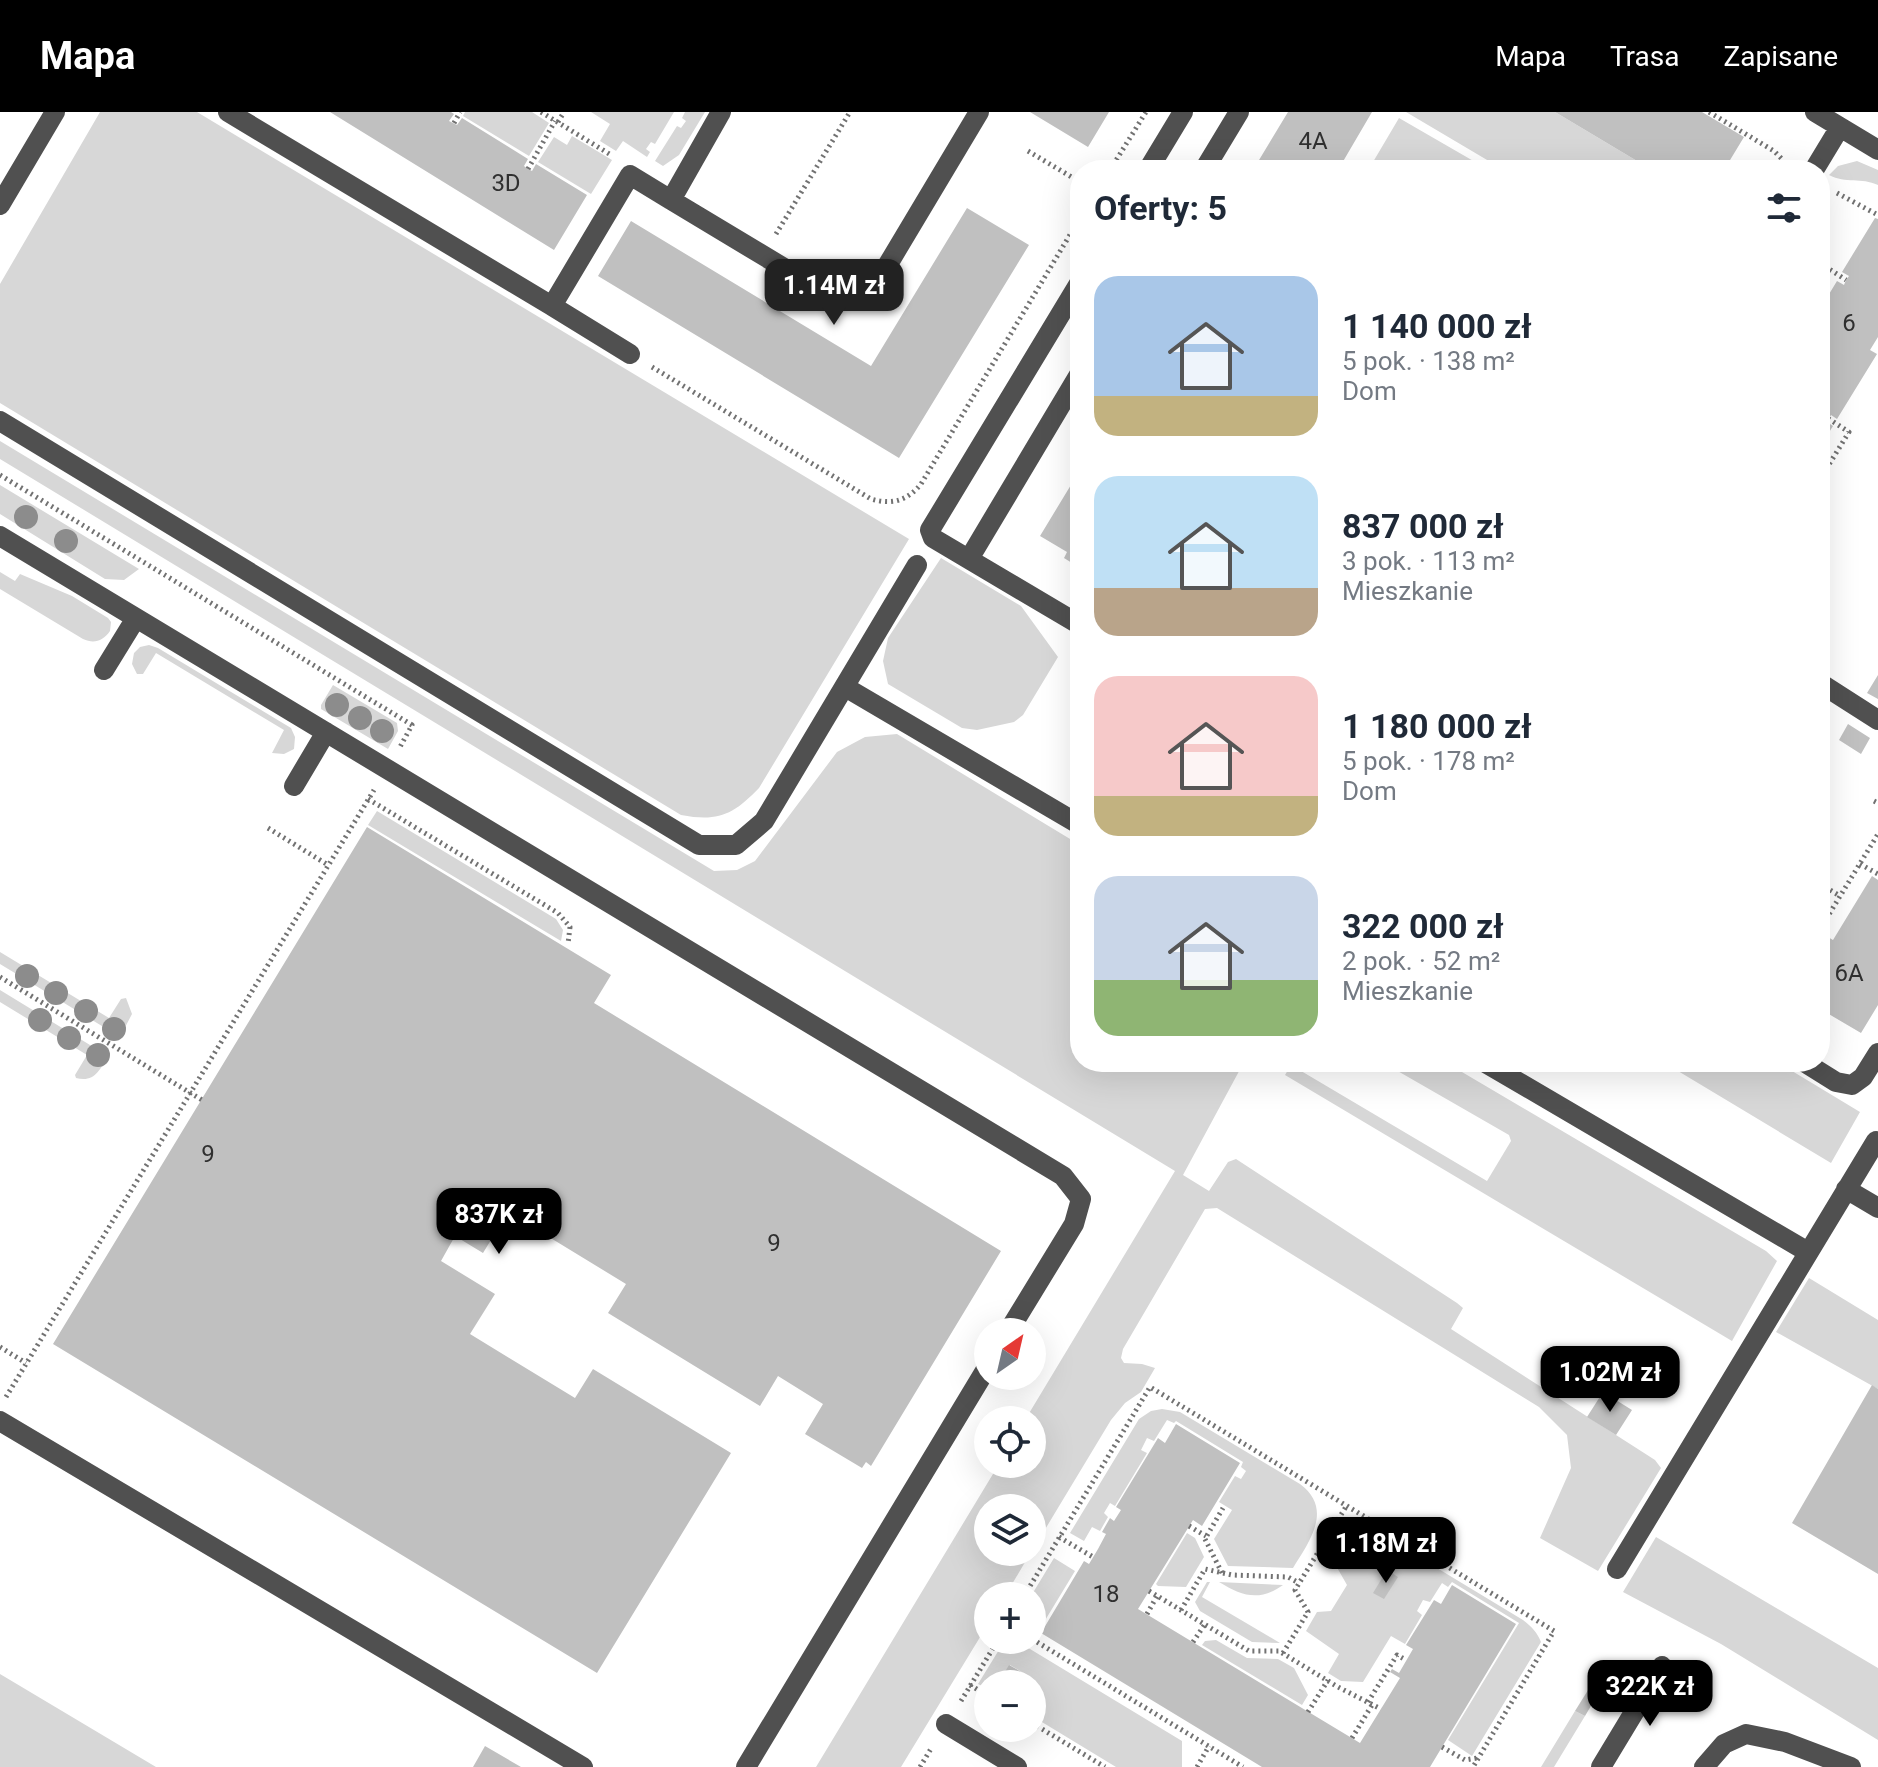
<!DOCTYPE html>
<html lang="pl">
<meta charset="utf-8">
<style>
:root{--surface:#fff;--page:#f6f6f7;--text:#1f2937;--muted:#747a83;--accent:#000}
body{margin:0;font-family:Roboto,sans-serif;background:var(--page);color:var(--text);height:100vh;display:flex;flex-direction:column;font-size:30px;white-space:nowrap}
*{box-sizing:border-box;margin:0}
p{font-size:26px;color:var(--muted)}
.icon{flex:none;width:44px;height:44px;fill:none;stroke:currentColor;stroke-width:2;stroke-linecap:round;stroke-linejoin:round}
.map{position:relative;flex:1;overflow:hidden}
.side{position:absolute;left:1070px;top:48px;width:760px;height:912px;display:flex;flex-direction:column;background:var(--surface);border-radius:32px;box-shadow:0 8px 32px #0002}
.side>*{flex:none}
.needle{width:52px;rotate:34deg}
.fabs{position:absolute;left:974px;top:1206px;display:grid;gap:16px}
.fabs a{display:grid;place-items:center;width:72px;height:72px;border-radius:50%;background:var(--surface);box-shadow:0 8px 32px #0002;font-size:40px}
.price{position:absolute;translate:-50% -68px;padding:0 18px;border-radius:16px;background:var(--accent);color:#fff;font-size:26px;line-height:52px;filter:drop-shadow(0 2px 4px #0008)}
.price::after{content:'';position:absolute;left:50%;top:48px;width:24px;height:18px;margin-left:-12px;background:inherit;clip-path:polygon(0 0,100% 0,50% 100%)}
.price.on{background:#222;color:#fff}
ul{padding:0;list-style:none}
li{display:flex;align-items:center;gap:24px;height:200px;padding:0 24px}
li span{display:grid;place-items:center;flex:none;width:224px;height:160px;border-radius:24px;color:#555}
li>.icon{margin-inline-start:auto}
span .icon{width:96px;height:96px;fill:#fffc;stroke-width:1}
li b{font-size:34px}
h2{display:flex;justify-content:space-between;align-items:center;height:96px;padding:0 24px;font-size:34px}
header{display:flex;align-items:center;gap:48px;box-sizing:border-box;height:112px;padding:0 40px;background:var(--accent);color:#fff}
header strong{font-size:38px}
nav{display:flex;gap:44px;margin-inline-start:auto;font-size:28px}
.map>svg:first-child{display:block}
.green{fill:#d7d7d7}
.building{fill:#c0c0c0}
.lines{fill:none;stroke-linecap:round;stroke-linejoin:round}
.path{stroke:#727272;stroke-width:5;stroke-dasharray:2 4;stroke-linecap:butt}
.minor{stroke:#505050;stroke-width:20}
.tree{fill:#8c8c8c}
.labels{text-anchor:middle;stroke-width:6;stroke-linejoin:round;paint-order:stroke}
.number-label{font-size:24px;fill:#303030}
</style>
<header>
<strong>Mapa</strong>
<nav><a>Mapa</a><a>Trasa</a><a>Zapisane</a></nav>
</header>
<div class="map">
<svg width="1878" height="1655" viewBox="0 0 1878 1655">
<rect width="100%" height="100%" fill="#fff"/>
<path class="green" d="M100,0H197L909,427L759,676C733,703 718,710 681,703L0,291V172Z
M465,0H532L549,11L529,44L463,4Z
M591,0H674L655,32L651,30L646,37L650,40L647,45L623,29L616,39L600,29L610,12Z
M685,0H705L679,43L663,54L655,49L677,14L681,16L686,9L682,6Z
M1406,0H1555L1642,52L1638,58H1504Z
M1399,6L1489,58H1386L1373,50Z
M572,24L612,48L591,82L538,50L554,25L567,33Z
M1857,49L1878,58V73C1861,65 1846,72 1829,63L1838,54Z
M0,329L714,759L737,758L755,749L837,640L865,625L897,622L1080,733V950H1244L1183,1063L1209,1079L1228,1050L1236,1047L1457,1191L1463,1196L1451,1217L1655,1348L1661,1356L1598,1459L1540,1426L1571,1356L1567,1323L1539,1295L1217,1096L1205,1097L1123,1237L1121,1246L1124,1251L1142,1252L1155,1256L1141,1280L1125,1291L1111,1308L1032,1439V1396H988V1440H1031L1005,1484H988V1512L901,1655H816L999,1352H1032V1308H1025L1175,1059L0,347Z
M0,373L139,457L124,468L105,467L0,402Z
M941,446L1021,494L1058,545L1023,603L1014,610L977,618L962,616L888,572L883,549L888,526Z
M0,460L15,469L20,462L72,484L108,506L111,510L110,519C103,529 94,532 83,527L0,477Z
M149,533L158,536L291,616L295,625L294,637L284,642L272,641L284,618L156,541L143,562H137L132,552L134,541L140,535Z
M333,573L397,611L398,619L388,637L321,597V593Z
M377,699L556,807L563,818L561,829L368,713Z
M0,840L109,906L121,887L126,886L132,902L120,925L0,852Z
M0,878L108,944C100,958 94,971 76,966L75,963L87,943L0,890Z
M1382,950H1445L1766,1139L1777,1149L1732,1229L1285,963L1291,953L1487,1069L1511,1029L1509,1023Z
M1663,950H1777L1860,1000L1831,1051Z
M1809,1166L1878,1208V1277L1776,1220Z
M1162,1297L1180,1300L1300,1372C1334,1397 1309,1430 1293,1456L1228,1454L1214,1427L1232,1398L1219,1390L1235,1364L1241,1367L1246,1359L1241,1355L1243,1350L1176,1309L1174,1311L1167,1308L1154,1329L1147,1326L1141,1338L1147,1341L1115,1394L1110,1391L1104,1401L1108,1405L1100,1419L1092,1415L1084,1429L1070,1421L1139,1307L1151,1299Z
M1360,1416L1384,1424L1523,1508C1531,1514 1537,1520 1541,1530L1472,1644L1448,1628L1519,1511L1452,1470L1448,1475L1442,1471L1430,1490L1423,1488L1417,1499L1422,1503L1405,1532L1391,1524L1363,1570L1341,1569L1328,1561L1339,1542L1306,1519L1317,1500L1331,1499L1347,1473L1331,1445L1346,1422Z
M1187,1421L1195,1426L1204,1445L1186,1475L1158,1474L1156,1472Z
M1656,1425L1878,1556V1628L1721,1532L1623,1480Z
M1054,1446L1075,1459L1038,1520L1032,1516L1031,1484Z
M1207,1470H1210L1202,1485L1280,1531L1252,1530L1200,1499L1195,1490Z
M1219,1470L1283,1473C1259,1490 1242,1484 1219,1470Z
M1005,1528H1015L1182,1629V1655H1116L1032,1604V1572H1029L1032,1566L1010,1553L1003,1563L1017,1572H988V1577L978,1572Z
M1216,1528L1247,1546L1278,1547L1294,1556L1308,1583L1302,1593L1202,1533L1205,1529Z
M0,1562L156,1655H0Z
M1575,1599L1585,1604L1554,1655H1541Z"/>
<path class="building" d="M330,0H451L454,2L449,9L457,13L462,6L528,47L524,54L528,57L532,59L536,52L587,83L554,138Z
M1030,0H1109L1088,35Z
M1288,0H1372L1338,58H1253Z
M1555,0H1702L1744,25L1724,58H1638L1642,52Z
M967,96L1029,133L899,346L598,164L631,109L871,254Z
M1875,106L1878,107V225L1870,238L1877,242L1837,307L1831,303L1829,307L1827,310L1833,314L1820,335V197L1837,169L1844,173L1846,168L1849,164L1842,160Z
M1080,358V456L1064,446L1067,440L1040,424Z
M1878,563V587L1867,581Z
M1848,612L1870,626L1861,642L1839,628Z
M367,715L611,863L594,891L1001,1139L871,1354L866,1350L862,1356L805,1322L823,1292L778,1264L760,1294L608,1201L626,1172L508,1100L483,1141L455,1124L441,1149L495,1182L470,1222L575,1286L593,1257L731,1341L597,1561L53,1232Z
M1872,764L1878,768V893L1861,921L1827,901L1824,906L1820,904V826L1823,822L1833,828Z
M1872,1273L1878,1277V1462L1792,1411Z
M1603,1280L1632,1298L1616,1323L1587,1305Z
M1176,1312L1240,1351L1202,1414L1193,1408L1138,1497L1360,1631L1400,1566L1390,1560L1392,1557L1399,1561L1413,1537L1406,1533L1434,1488L1441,1492L1452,1473L1516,1512L1430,1655H1262L1041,1521L1084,1449L1089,1452L1098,1437L1106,1422L1102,1420L1110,1406L1114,1409L1121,1398L1116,1395L1158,1326L1165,1331Z
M1387,1458L1398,1465L1384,1487L1373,1481Z
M1009,1553L1032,1566L1029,1572H1017L1003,1563Z
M1595,1567L1604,1572L1585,1604L1575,1599Z
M485,1634L521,1655H473Z"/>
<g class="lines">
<path class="path" d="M541,0L611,43
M1709,0L1774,39L1784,49
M558,10L564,0
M454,11L460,0
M1028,39L1080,70
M528,57L555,9
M1110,58L1146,0
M1837,81L1878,103
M776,122L850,0
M1820,151L1846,168
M652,255L871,387C892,393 907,389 921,372L1080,106
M0,363L412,613L400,635
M1820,367L1849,320L1829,307
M368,687L558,801L570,815L568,832
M1874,689L1878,691
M268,716L328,753
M1860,752L1878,762
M1820,759L1830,761
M1820,772L1840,784
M1820,817L1878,722
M0,865L202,988
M0,1235L26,1251
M6,1285L374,678
M1189,1414L1206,1424
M1059,1425L1093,1445
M1222,1461L1205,1427L1223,1396
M1149,1479L1249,1539H1279L1338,1575L1381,1597
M1024,1484L1150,1275L1554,1519L1473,1655
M1181,1498L1205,1457L1232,1463L1288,1465L1299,1471
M1147,1502L1157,1484
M1032,1527L1243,1655
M1193,1530L1205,1512
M1283,1541L1308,1500L1295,1478L1347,1393
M970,1573L988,1584
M961,1589L998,1528
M1368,1590L1397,1543L1406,1548
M1308,1600L1328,1568
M1032,1611L1105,1655
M1352,1626L1372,1593
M1442,1635L1465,1648L1477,1646
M920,1655L932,1635
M1197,1655L1209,1634"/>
<path class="minor" d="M228,0L552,194L630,63L671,88
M721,0L671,88L824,180C847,187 866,183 881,164L979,0
M1815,0L1878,38
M1148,58L1183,0
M1204,58L1239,0
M1814,58L1840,15
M0,93L55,0
M1080,170L930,418L933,426L1080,513
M552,194L630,242
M0,309L699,733H736L764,709L917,453
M0,424L1063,1064L1081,1087L1074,1112L1008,1220
M969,447L1080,261
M104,558L136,506
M1820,571L1878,608
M845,575L1080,713
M294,674L326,620
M1484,950L1808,1140
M1804,950L1836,970L1852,973L1863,965L1878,941
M1846,1077L1878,1096
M0,1309L583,1655
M1617,1457L1876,1029
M946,1612L1017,1655
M746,1655L988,1254
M1601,1655L1662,1554
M1704,1655L1724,1632L1746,1622L1785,1630L1851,1655"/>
</g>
<g class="tree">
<circle cx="26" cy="405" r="12"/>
<circle cx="66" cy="429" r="12"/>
<circle cx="337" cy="593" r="12"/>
<circle cx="360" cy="606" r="12"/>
<circle cx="382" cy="619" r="12"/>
<circle cx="27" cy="864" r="12"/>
<circle cx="56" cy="881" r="12"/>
<circle cx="86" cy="899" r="12"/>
<circle cx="40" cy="908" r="12"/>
<circle cx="114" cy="917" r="12"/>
<circle cx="69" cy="926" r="12"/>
<circle cx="98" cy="943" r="12"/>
</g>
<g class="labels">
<g class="number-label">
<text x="1313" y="37">4A</text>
<text x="506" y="79">3D</text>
<text x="1849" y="219">6</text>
<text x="1849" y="869">6A</text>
<text x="208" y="1050">9</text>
<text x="774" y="1139">9</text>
<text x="1106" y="1490">18</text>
</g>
</g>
</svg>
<div class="fabs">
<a><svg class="needle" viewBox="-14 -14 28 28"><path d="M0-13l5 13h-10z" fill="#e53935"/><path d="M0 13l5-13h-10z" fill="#747a83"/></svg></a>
<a><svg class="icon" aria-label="locate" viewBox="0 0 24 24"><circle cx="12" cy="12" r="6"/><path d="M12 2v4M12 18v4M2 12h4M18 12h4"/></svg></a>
<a><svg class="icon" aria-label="layers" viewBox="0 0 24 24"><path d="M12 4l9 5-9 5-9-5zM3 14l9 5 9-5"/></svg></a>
<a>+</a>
<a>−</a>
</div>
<b class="price on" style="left:834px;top:215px">1.14M zł</b>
<b class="price" style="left:499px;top:1144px">837K zł</b>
<b class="price" style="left:1610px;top:1302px">1.02M zł</b>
<b class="price" style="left:1386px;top:1473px">1.18M zł</b>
<b class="price" style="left:1650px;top:1616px">322K zł</b>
<section class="side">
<h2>Oferty: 5<svg class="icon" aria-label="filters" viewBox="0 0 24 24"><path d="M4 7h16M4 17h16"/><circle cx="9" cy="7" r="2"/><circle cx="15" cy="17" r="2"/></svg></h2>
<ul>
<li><span style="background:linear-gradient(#a9c7e8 75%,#c2b280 0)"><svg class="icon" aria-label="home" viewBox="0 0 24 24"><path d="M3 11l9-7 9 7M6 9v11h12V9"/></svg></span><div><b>1 140 000 zł</b><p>5 pok. · 138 m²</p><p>Dom</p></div></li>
<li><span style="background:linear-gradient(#bfe0f5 70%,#b9a48a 0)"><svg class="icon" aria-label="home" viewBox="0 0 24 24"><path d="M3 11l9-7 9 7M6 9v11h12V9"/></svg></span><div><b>837 000 zł</b><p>3 pok. · 113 m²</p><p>Mieszkanie</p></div></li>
<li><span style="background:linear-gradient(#f6c9c9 75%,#c2b280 0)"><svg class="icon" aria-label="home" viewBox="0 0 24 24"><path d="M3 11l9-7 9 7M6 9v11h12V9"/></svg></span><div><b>1 180 000 zł</b><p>5 pok. · 178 m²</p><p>Dom</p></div></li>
<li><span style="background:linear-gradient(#c9d6e8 65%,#8fb573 0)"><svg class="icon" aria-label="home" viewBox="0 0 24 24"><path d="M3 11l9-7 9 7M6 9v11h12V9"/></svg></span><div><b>322 000 zł</b><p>2 pok. · 52 m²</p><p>Mieszkanie</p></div></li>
</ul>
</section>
</div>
